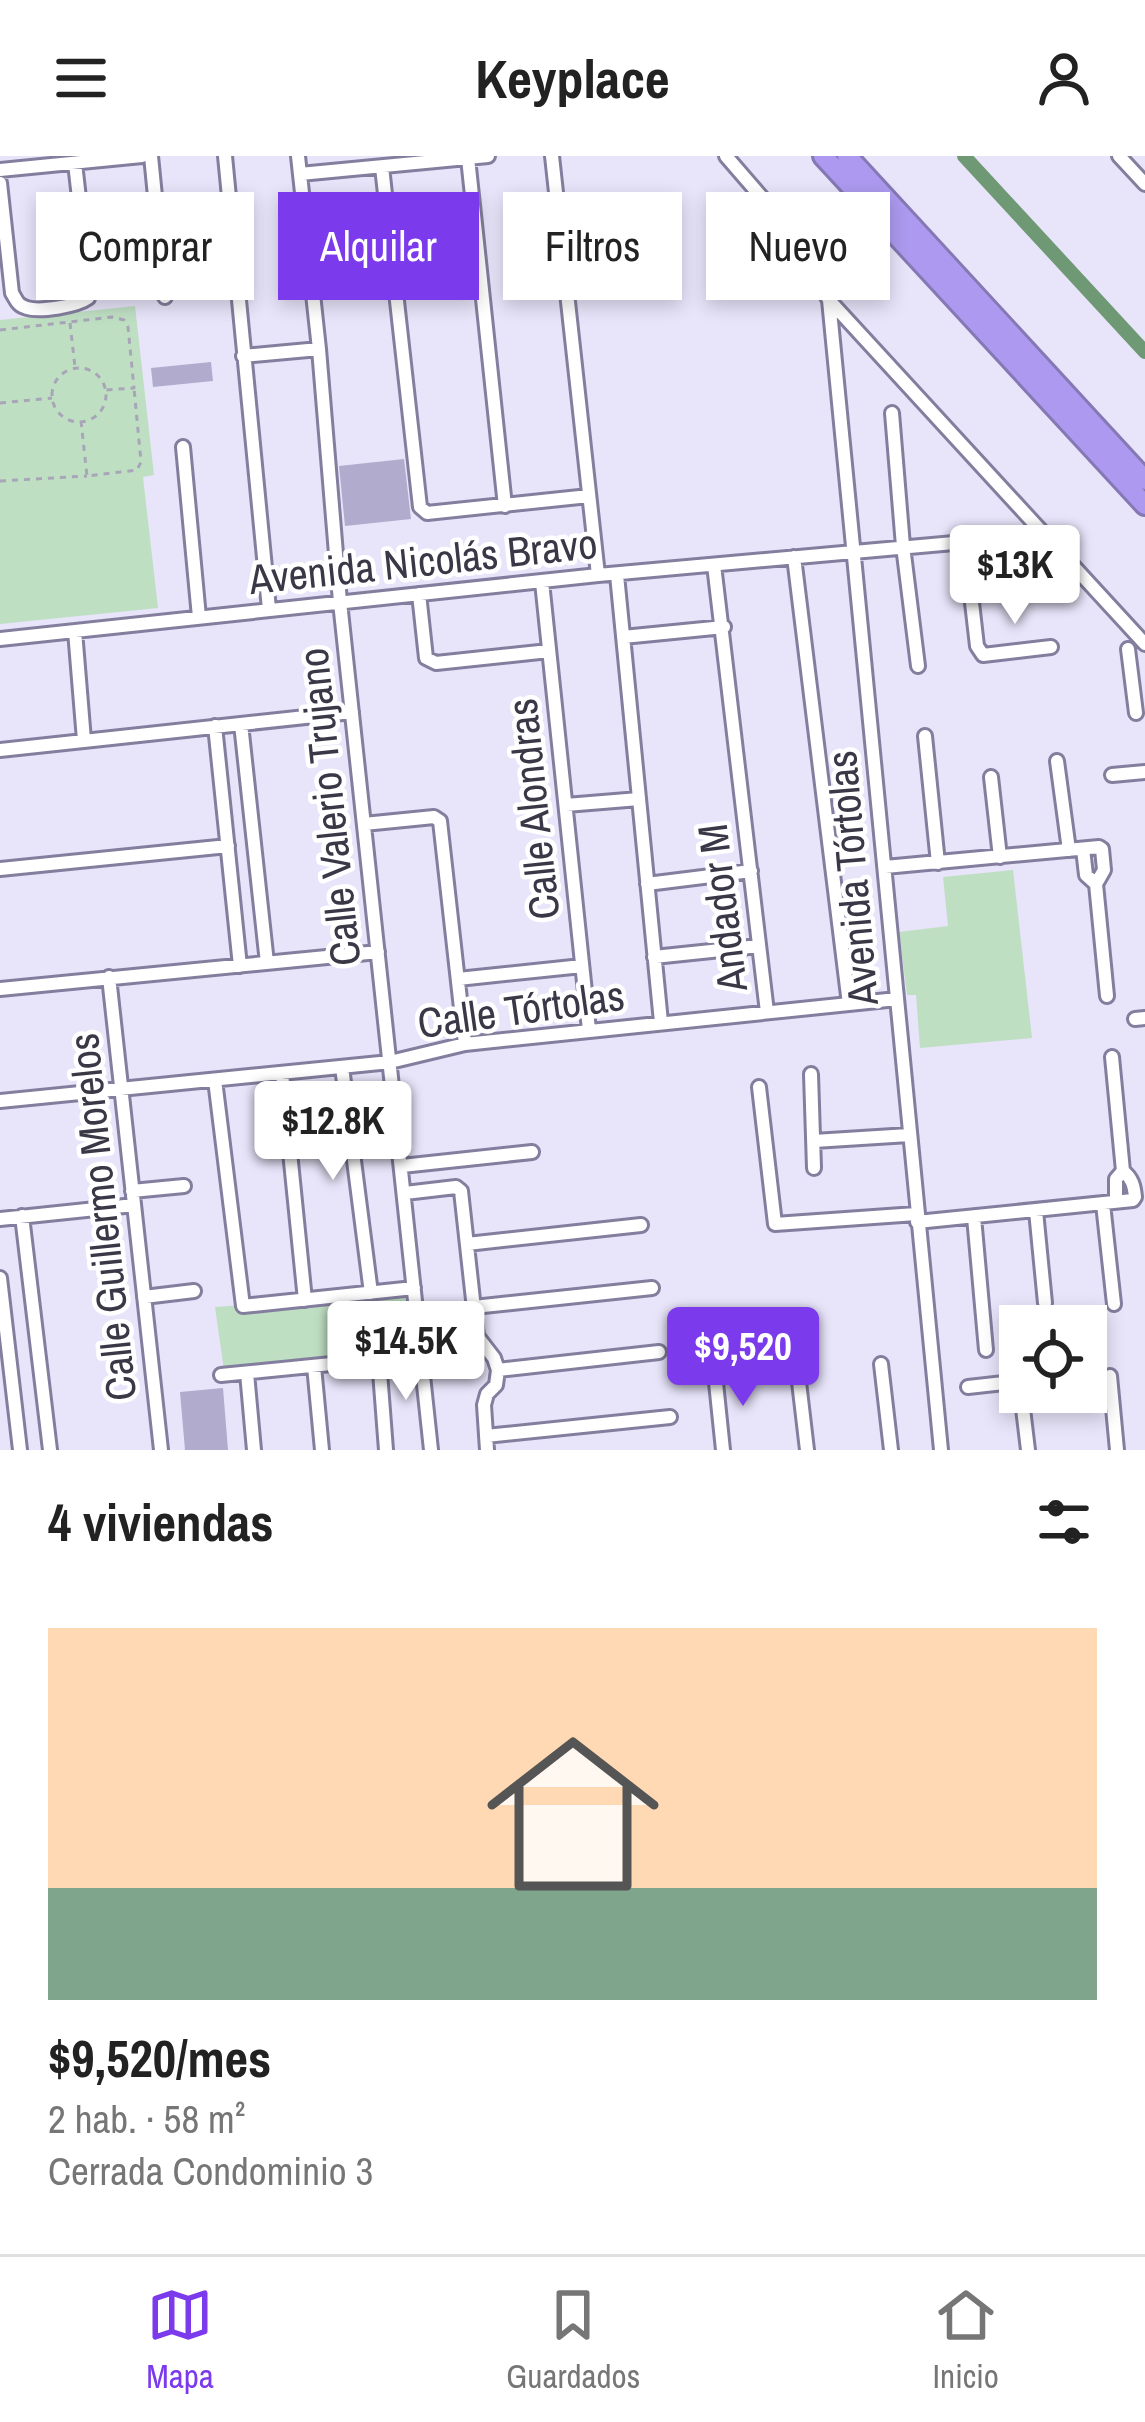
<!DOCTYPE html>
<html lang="es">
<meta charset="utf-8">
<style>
:root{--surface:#fff;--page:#f2f2f2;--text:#222;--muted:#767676;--line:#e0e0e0;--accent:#7c3aed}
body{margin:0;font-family:"Archivo Narrow",sans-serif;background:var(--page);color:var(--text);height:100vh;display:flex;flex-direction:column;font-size:45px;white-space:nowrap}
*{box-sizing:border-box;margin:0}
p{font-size:39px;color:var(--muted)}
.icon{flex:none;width:66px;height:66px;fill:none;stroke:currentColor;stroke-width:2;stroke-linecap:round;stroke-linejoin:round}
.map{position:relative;height:1294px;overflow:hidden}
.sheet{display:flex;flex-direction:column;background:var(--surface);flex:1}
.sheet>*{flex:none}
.banner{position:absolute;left:36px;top:36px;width:1074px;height:108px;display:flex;gap:24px}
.buttons{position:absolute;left:999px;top:1149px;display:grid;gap:24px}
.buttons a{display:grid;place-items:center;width:108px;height:108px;border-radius:0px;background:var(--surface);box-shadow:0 6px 18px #0003;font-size:60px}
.price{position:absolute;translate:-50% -102px;padding:0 27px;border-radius:12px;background:#fff;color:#222;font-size:39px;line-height:78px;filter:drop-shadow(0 3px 6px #0008)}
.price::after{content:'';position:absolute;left:50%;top:72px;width:36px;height:27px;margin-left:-18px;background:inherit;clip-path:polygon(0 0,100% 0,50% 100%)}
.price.current{background:var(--accent);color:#fff}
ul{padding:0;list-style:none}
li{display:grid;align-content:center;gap:24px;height:636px;padding:0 48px}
li span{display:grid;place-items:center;height:372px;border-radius:0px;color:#555}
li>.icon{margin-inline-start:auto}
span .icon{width:216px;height:216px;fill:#fffc;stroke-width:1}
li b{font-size:51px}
h2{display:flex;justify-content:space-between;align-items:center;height:144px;padding:0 48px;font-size:51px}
.tag{padding:0 42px;border-radius:0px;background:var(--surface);box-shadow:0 6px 18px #0003;font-size:42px;line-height:108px}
.tag.current{background:var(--accent);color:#fff}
header{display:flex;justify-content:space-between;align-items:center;height:156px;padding:0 48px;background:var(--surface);font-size:54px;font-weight:800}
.tabs{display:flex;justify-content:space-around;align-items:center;height:168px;border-top:3px solid var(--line);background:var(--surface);font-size:33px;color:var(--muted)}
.tabs a{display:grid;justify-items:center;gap:6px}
.tabs .current{color:var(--accent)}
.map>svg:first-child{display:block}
.green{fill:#bfdfc3}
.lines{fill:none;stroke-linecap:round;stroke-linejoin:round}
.canal{stroke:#6e9974;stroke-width:14}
.building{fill:#b1abcd}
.minor-casing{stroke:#847e9e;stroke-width:18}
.highway-casing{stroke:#8578b4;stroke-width:24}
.path{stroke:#a8a5b8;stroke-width:3;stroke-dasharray:6 6;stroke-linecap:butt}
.minor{stroke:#fff;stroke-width:12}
.highway{stroke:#ad9af0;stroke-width:18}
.labels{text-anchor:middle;stroke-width:9;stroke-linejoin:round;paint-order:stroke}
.street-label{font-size:42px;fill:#3a3846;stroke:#fff}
</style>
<header><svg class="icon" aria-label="menu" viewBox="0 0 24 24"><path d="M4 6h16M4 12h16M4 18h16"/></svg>Keyplace<svg class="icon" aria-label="person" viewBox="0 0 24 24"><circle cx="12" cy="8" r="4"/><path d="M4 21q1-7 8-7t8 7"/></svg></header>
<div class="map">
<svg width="1145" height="1294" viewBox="0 0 1145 1294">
<rect width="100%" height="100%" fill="#e8e4fa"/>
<path class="green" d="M135,150L154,319L143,321L158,452L0,468V164Z
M1013,714L1032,882L920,892L916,839H907L899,776L948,770L943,721Z
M405,1137L410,1192L224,1214L215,1151Z"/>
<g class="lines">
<path class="canal" d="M964,0L1145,196"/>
</g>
<path class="building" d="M211,206L213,225L153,231L151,212Z
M404,303L411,363L345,370L339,310Z
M223,1232L228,1294H185L180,1236Z"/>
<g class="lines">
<defs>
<path id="minor" d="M151,0L165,141
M225,0L269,453
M298,0L319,193L340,446L431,1294
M552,0L598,419
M726,0L789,73L829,144L1145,488
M1119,0L1145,28
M468,2L505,350
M382,11L420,351L427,357L589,340
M0,14L142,0
M300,18L488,0
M0,27L12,137C17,145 17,149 27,152C40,156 77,150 88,142L89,130L75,7
M829,144L941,1294
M243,200L319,193
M892,257L903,390L918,510
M183,291L199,461
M794,401L849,848
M714,409L767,856
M617,419L661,866
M542,426L589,874
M419,438L426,502L436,507L549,495
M75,475L84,584
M623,481L724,471
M0,483L598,419L965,386L977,490L983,499L1051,491
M1128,493L1136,557
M241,568L267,807
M215,570L240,810
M925,580L938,707
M0,594L352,556
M1057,605L1069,694
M1112,619L1145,616
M991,621L1000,701
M566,649L639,643
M364,668L434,661L440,665L465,888
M1083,693L1086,719L1096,728L1107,840
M885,711L1099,691L1102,693L1104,714L1096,728
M0,713L228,690
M647,728L751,715
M654,801L759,790
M109,821L161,1294
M458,823L582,810
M0,833L378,796
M1135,863L1145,862
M342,911L371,1137
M282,917L305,1144
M811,918L814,1012
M215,924L243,1150L414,1132
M759,931L775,1068L916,1058
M0,945L390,906L465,888L897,843
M814,985L909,979
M402,1010L532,996
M132,1035L184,1030
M405,1037L456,1031L461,1035L477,1180L494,1202L498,1214L496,1229L487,1238L484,1249L487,1294
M1116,1046V1023L1123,1015
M1103,1048L1114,1148
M1036,1055L1045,1147
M22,1060L50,1294
M974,1061L986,1194
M0,1063L134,1049
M917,1066L1133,1044L1135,1041C1134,1030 1132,1022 1123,1015L1112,901
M467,1088L641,1069
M0,1122L20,1294
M144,1141L194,1135
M474,1151L652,1132
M379,1203L386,1294
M881,1208L891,1294
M797,1209L807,1294
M314,1210L322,1294
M498,1214L659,1196
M247,1217L254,1294
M715,1217L723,1294
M221,1219L421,1199
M1110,1220L1117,1294
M968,1231L1013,1226L1020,1232
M1021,1236L1028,1294
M486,1280L670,1261"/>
<path id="highway" d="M823,0L1145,349
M847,0L1145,324"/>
</defs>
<use href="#minor" class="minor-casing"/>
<use href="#highway" class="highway-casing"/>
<path class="path" d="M70,167L75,211
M0,174L112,161L124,164L128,171L134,232L105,234
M52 239a27 27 0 1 1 54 0a27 27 0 1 1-54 0Z
M0,247L52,242
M81,265L87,320L137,314L141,306L134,232
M0,325L87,320"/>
<use href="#minor" class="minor"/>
<use href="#highway" class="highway"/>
</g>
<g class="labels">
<g class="street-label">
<text transform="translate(423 405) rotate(-6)" y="15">Avenida Nicolás Bravo</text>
<text transform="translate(329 651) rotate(-96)" y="15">Calle Valerio Trujano</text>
<text transform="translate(533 653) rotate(-96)" y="15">Calle Alondras</text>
<text transform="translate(852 722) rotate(-95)" y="15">Avenida Tórtolas</text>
<text transform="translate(722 752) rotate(-97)" y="15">Andador M</text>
<text transform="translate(521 853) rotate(-8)" y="15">Calle Tórtolas</text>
<text transform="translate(102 1061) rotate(-96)" y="15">Calle Guillermo Morelos</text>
</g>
</g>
</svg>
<div class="buttons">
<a><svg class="icon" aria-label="locate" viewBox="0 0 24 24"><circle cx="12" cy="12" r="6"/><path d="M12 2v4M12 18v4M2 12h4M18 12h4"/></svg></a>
</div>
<b class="price" style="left:1015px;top:471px">$13K</b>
<b class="price" style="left:333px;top:1027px">$12.8K</b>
<b class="price" style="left:406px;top:1247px">$14.5K</b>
<b class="price current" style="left:743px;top:1253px">$9,520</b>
<div class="banner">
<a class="tag">Comprar</a>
<a class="tag current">Alquilar</a>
<a class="tag">Filtros</a>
<a class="tag">Nuevo</a>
</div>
</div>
<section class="sheet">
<h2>4 viviendas<svg class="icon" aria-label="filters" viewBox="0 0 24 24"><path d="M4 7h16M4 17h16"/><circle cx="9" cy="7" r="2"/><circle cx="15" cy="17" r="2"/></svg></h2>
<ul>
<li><span style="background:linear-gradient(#ffd9b3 70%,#7fa58c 0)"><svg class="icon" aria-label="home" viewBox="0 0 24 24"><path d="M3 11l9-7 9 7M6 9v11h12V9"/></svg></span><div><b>$9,520/mes</b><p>2 hab. · 58 m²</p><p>Cerrada Condominio 3</p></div></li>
</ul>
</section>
<nav class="tabs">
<a class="current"><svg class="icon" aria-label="map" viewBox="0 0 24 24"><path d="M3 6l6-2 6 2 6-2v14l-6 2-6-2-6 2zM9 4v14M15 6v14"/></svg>Mapa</a>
<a><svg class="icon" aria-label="saved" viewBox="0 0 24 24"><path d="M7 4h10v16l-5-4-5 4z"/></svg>Guardados</a>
<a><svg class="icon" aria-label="home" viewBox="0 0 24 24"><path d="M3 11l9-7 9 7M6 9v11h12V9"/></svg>Inicio</a>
</nav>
